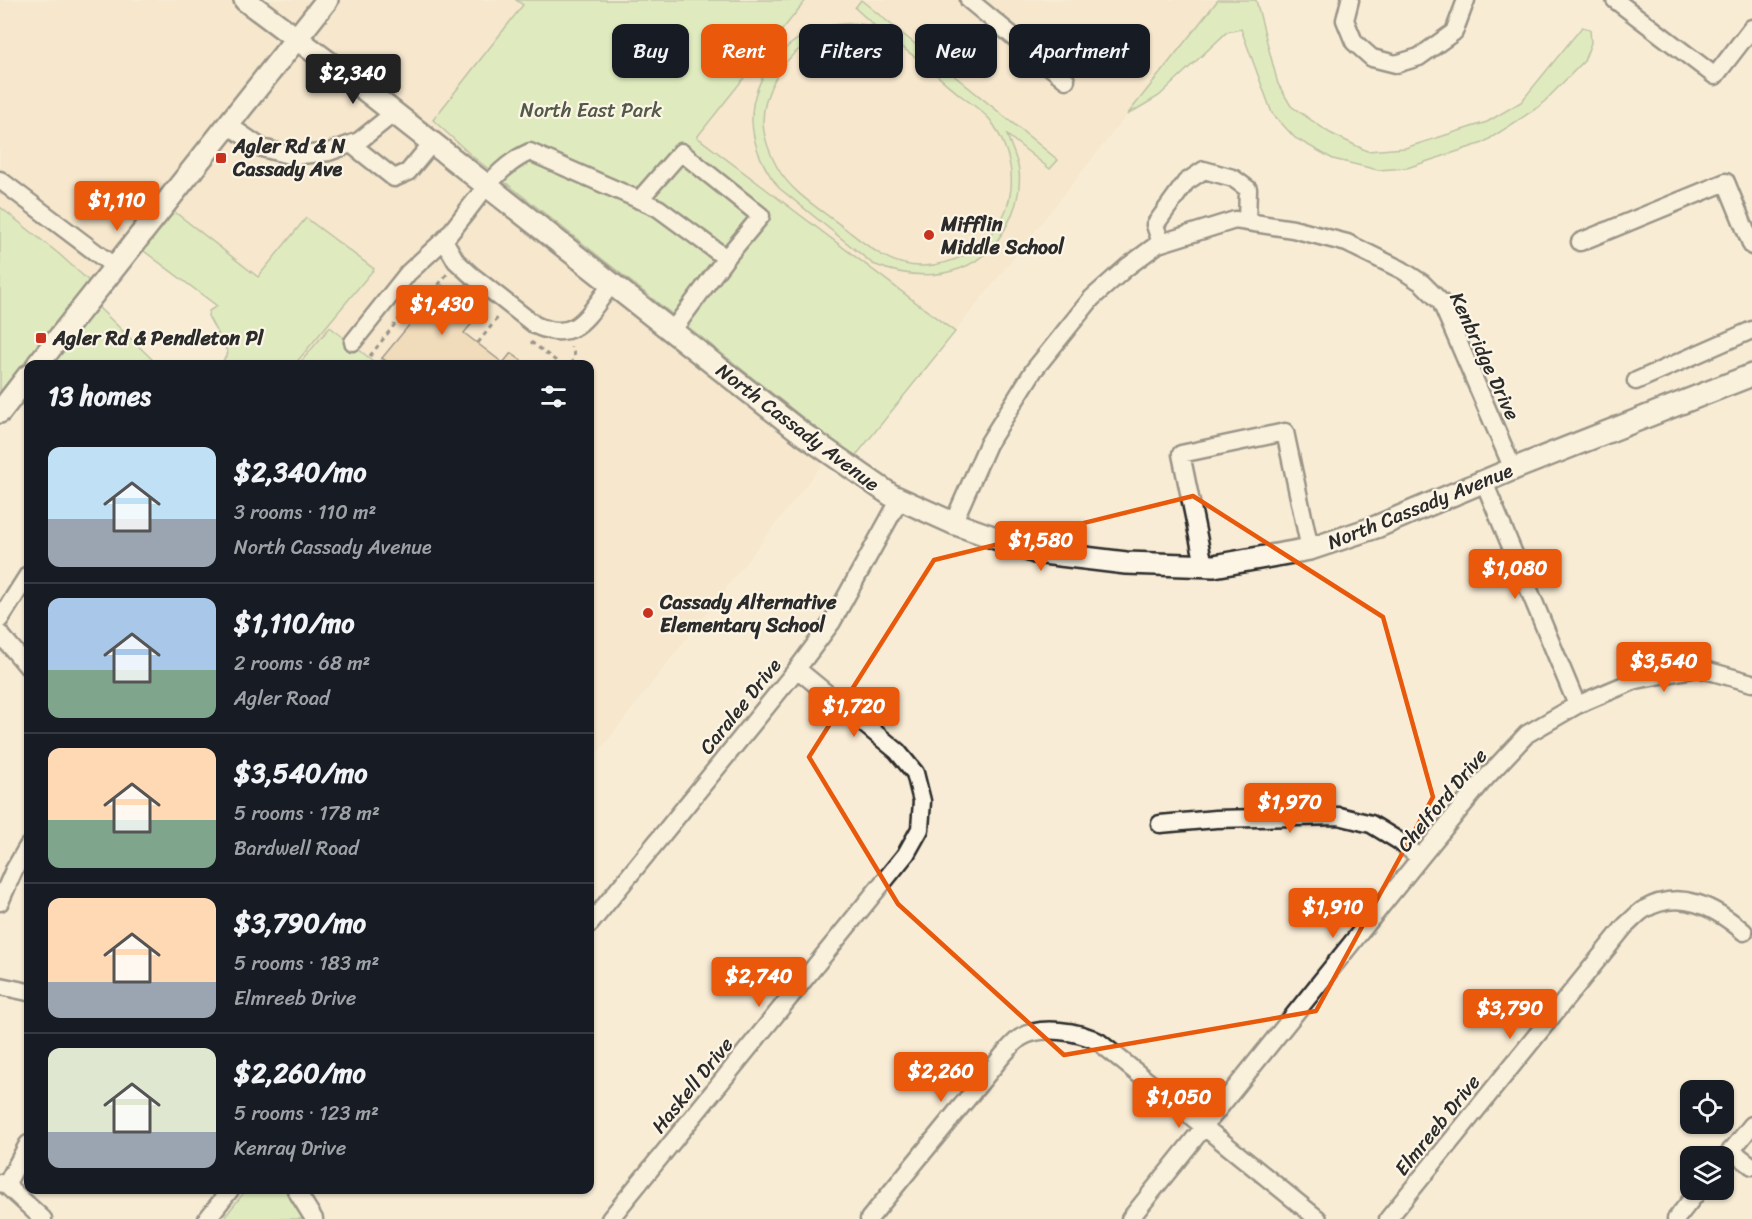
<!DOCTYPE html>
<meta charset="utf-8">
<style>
:root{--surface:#171b24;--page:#20242c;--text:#f1f3f6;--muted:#9ea1a6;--line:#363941;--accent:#ea580c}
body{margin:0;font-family:Sriracha,sans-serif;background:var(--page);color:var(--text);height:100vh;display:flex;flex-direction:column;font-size:22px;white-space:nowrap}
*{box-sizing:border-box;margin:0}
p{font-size:20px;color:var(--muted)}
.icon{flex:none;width:33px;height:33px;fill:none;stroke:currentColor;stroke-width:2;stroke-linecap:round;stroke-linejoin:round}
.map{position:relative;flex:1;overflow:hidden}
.side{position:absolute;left:24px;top:360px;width:570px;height:834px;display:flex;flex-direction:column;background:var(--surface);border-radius:12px;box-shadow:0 2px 4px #0004}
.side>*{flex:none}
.hud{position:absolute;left:612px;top:24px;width:570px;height:54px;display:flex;gap:12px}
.tools{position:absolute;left:1680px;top:1080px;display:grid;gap:12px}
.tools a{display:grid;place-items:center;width:54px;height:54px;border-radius:12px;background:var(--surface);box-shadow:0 2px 4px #0004;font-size:30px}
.price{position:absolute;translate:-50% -51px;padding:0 14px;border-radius:6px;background:var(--accent);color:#fff;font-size:20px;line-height:39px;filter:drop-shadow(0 2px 3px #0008)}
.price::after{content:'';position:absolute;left:50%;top:36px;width:18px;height:14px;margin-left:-9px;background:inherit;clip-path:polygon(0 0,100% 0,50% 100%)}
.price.current{background:#222;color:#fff}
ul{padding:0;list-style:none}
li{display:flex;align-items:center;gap:18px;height:150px;padding:0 24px}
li+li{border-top:2px solid var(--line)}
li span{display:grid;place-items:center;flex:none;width:168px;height:120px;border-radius:12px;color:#555}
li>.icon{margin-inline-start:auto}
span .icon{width:72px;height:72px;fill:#fffc;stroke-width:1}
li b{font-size:26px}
h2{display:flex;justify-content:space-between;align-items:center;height:72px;padding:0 24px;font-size:26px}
.pill{padding:0 21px;border-radius:12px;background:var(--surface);box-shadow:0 2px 4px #0004;font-size:21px;line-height:54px}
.pill.current{background:var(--accent);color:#fff}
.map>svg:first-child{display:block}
.built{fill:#f3e1c4}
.green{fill:#c2e8a3;stroke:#768a67;stroke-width:1.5;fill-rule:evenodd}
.building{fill:#e6c699;stroke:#2b2b2b;stroke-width:1.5}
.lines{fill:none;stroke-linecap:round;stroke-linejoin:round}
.minor-casing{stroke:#2b2b2b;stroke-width:21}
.major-casing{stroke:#2b2b2b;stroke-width:26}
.path{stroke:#2b2b2b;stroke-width:3;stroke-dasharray:4.5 4.5;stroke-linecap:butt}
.minor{stroke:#fcf5e5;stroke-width:16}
.major{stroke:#fcf5e5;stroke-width:21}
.marked{fill:none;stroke:#e8590c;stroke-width:4.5;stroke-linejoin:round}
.poi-dot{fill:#c8321e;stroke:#fcf5e5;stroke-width:2}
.labels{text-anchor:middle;stroke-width:4.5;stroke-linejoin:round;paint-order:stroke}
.park-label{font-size:20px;fill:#515a49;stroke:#fcf5e5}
.poi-label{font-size:20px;font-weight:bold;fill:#2b2b2b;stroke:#fcf5e5;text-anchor:start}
.street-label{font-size:20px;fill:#2b2b2b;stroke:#fcf5e5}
</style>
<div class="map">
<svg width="1752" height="1219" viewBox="0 0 1752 1219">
<rect width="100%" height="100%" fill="#f8ecd6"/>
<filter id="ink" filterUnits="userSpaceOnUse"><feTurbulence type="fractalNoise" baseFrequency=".0167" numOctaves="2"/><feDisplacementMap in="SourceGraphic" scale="12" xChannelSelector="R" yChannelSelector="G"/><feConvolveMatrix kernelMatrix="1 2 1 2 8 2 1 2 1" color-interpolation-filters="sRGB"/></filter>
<g filter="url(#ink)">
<path class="built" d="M0,0H516L523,5L433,120L472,156L451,173L824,462L590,763V364H295L373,269L258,277L171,209L90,282L59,254L0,207Z
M806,0H1218L955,332L697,137Z"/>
<path class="green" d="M516,0H806L697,137L955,332L854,458L472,156L433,120L523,5Z
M861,0L1058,160L1050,169L1007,135C1011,147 1017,158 1019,170C1023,209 997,256 959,269C930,279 900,275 873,264L779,188C764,169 753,146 752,121C750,76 790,31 834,25C848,22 861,24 875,26L855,8ZM852,34C869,36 886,37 900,46C921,60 940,79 960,95C970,103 983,111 991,121C996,128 1001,138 1004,145C1029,206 987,263 923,266C892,267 870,248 847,230C823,211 792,194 777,167C770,155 764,137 763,124C762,93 784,54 812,42C826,36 838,35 852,34Z
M1218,0H1256L1278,84L1291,106L1330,133L1367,151L1405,148L1487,122L1521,102L1582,27L1590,29L1591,43L1584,61L1540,106L1483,143L1407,168L1378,170L1333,159L1295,138L1272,113L1241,29L1227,32L1159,96L1127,115Z
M0,207L59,254L90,282L0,393Z
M171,209L258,277L306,218L374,269L295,364H221L228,353L208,316L209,311L217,306L140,248Z
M97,306L155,362L158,364H54L52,362Z
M330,327L377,364L382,358L390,364H299Z
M246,1190H286L306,1219H223Z"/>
<path class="building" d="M442,285L479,315L464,333L503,363L511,353L526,364H390L382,358Z"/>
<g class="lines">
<defs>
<path id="minor" d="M969,0L1066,80
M1350,0L1345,20L1354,42L1372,58L1396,64L1419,57L1454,32L1466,0
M1615,0L1715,76L1752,28
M228,125L262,148L293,156L329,152L359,141L394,113
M351,144L394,178L408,172L432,143
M0,180L115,267
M639,200L681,152L761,216L726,258
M1580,242L1726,182L1752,246
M1161,243L1155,225L1186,182L1204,170L1233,178L1248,189L1247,222
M612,284C588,313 577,345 535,325L470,274L456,261L444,240C471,210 492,168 530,152L658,208L726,258L672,331
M353,342L408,273L444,240
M1636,381L1752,330
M1484,482L1577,705
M953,523L988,444L1034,370L1092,298L1127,267L1158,244L1235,220L1293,229L1347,243L1402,270L1422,283L1441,302L1513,469
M1204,565L1181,454L1285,432L1310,549
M0,619L28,575
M0,634L28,667
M1160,824L1216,819L1339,816L1371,824L1399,841L1420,858
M0,902L14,870L28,846
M590,924L797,669L832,622L900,499
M0,986L28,992
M1731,1150L1752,1166
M1724,1160L1752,1125
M0,1183L6,1185L43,1219
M6,1185L28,1144
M296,1190L314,1219
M207,1219L230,1190
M610,1219L906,854L920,829L922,801L915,773L897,751L797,669
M869,1219L1003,1055C1008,1050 1014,1042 1020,1038C1040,1025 1079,1031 1099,1042L1318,1219
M1130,1219L1420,858L1482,782L1527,734L1577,705L1636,680L1698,668L1752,683
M1388,1219L1625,926C1631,921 1637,914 1643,910C1680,888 1715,907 1744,932
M1676,1219L1699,1190"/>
<path id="major" d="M245,0L360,86L803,434L891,495L953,523L1035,552L1126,563L1214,566L1310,549L1376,527L1513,469L1752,375
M38,364L327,0
M0,412L28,376"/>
</defs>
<use href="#minor" class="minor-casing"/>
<use href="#major" class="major-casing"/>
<path class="path" d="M531,342L560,364
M478,343L499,316
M370,356L424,287L432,293L447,274L449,276
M571,364L575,356L571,347"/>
<use href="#minor" class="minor"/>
<use href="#major" class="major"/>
</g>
</g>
<path d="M0 0H1752V1219H0ZM1193,496L1383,617L1433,797L1316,1011L1064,1055L898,904L809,757L934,560Z" fill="#f8ecd6" fill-opacity=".55" fill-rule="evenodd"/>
<path class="marked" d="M1193,496L1383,617L1433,797L1316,1011L1064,1055L898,904L809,757L934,560Z"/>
<g class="poi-dot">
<rect x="215" y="152" width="12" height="12" rx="3"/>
<circle cx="929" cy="235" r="6"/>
<rect x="35" y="332" width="12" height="12" rx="3"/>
<circle cx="648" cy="613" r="6"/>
</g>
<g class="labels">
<g class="park-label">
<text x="591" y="117">North East Park</text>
</g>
<g class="poi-label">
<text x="233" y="153">Agler Rd &amp; N<tspan x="233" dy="23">Cassady Ave</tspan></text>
<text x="941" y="231">Mifflin<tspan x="941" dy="23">Middle School</tspan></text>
<text x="53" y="345">Agler Rd &amp; Pendleton Pl</text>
<text x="660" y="609">Cassady Alternative<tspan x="660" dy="23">Elementary School</tspan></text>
</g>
<g class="street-label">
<text transform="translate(1485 356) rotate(65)" y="7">Kenbridge Drive</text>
<text transform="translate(798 427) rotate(37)" y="7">North Cassady Avenue</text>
<text transform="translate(1420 506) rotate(-22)" y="7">North Cassady Avenue</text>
<text transform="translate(740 706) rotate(-51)" y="7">Caralee Drive</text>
<text transform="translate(1442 800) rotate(-50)" y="7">Chelford Drive</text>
<text transform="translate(692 1085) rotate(-51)" y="7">Haskell Drive</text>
<text transform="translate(1437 1125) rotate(-51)" y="7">Elmreeb Drive</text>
</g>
</g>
</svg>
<div class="tools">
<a><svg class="icon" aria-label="locate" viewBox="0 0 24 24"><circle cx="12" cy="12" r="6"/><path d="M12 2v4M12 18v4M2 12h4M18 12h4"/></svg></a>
<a><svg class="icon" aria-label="layers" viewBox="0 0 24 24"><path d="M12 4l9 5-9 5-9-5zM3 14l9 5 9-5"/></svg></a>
</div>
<b class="price current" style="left:353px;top:105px">$2,340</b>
<b class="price" style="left:117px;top:232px">$1,110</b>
<b class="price" style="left:442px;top:336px">$1,430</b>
<b class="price" style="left:1041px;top:572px">$1,580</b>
<b class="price" style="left:1515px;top:600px">$1,080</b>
<b class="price" style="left:1664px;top:693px">$3,540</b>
<b class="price" style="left:854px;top:738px">$1,720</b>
<b class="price" style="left:1290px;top:834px">$1,970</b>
<b class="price" style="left:1333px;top:939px">$1,910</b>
<b class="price" style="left:759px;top:1008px">$2,740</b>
<b class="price" style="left:1510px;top:1040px">$3,790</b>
<b class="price" style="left:941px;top:1103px">$2,260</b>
<b class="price" style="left:1179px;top:1129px">$1,050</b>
<div class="hud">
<a class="pill">Buy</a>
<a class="pill current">Rent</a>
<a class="pill">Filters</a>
<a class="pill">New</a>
<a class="pill">Apartment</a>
</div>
<section class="side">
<h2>13 homes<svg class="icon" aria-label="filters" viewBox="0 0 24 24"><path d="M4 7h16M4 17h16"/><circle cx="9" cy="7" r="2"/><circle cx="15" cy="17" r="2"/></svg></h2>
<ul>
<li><span style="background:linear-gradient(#bfe0f5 60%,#9aa5b1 0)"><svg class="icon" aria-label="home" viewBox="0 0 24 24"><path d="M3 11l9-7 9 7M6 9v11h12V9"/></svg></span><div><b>$2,340/mo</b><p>3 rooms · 110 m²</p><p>North Cassady Avenue</p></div></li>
<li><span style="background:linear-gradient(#a9c7e8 60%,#7fa58c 0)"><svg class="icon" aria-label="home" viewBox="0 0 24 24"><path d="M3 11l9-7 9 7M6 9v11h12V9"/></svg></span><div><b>$1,110/mo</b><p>2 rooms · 68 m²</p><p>Agler Road</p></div></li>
<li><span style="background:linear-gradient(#ffd9b3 60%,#7fa58c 0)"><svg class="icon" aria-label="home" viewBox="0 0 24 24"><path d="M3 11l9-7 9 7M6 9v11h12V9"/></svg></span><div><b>$3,540/mo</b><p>5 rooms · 178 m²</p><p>Bardwell Road</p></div></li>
<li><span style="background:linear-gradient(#ffd9b3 70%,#9aa5b1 0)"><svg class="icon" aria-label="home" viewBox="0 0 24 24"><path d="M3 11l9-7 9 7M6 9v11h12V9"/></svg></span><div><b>$3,790/mo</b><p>5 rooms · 183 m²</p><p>Elmreeb Drive</p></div></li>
<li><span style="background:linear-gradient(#dfe7d0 70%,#9aa5b1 0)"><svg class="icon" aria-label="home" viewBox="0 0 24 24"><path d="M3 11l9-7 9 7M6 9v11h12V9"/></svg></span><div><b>$2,260/mo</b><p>5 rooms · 123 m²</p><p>Kenray Drive</p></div></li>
</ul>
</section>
</div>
